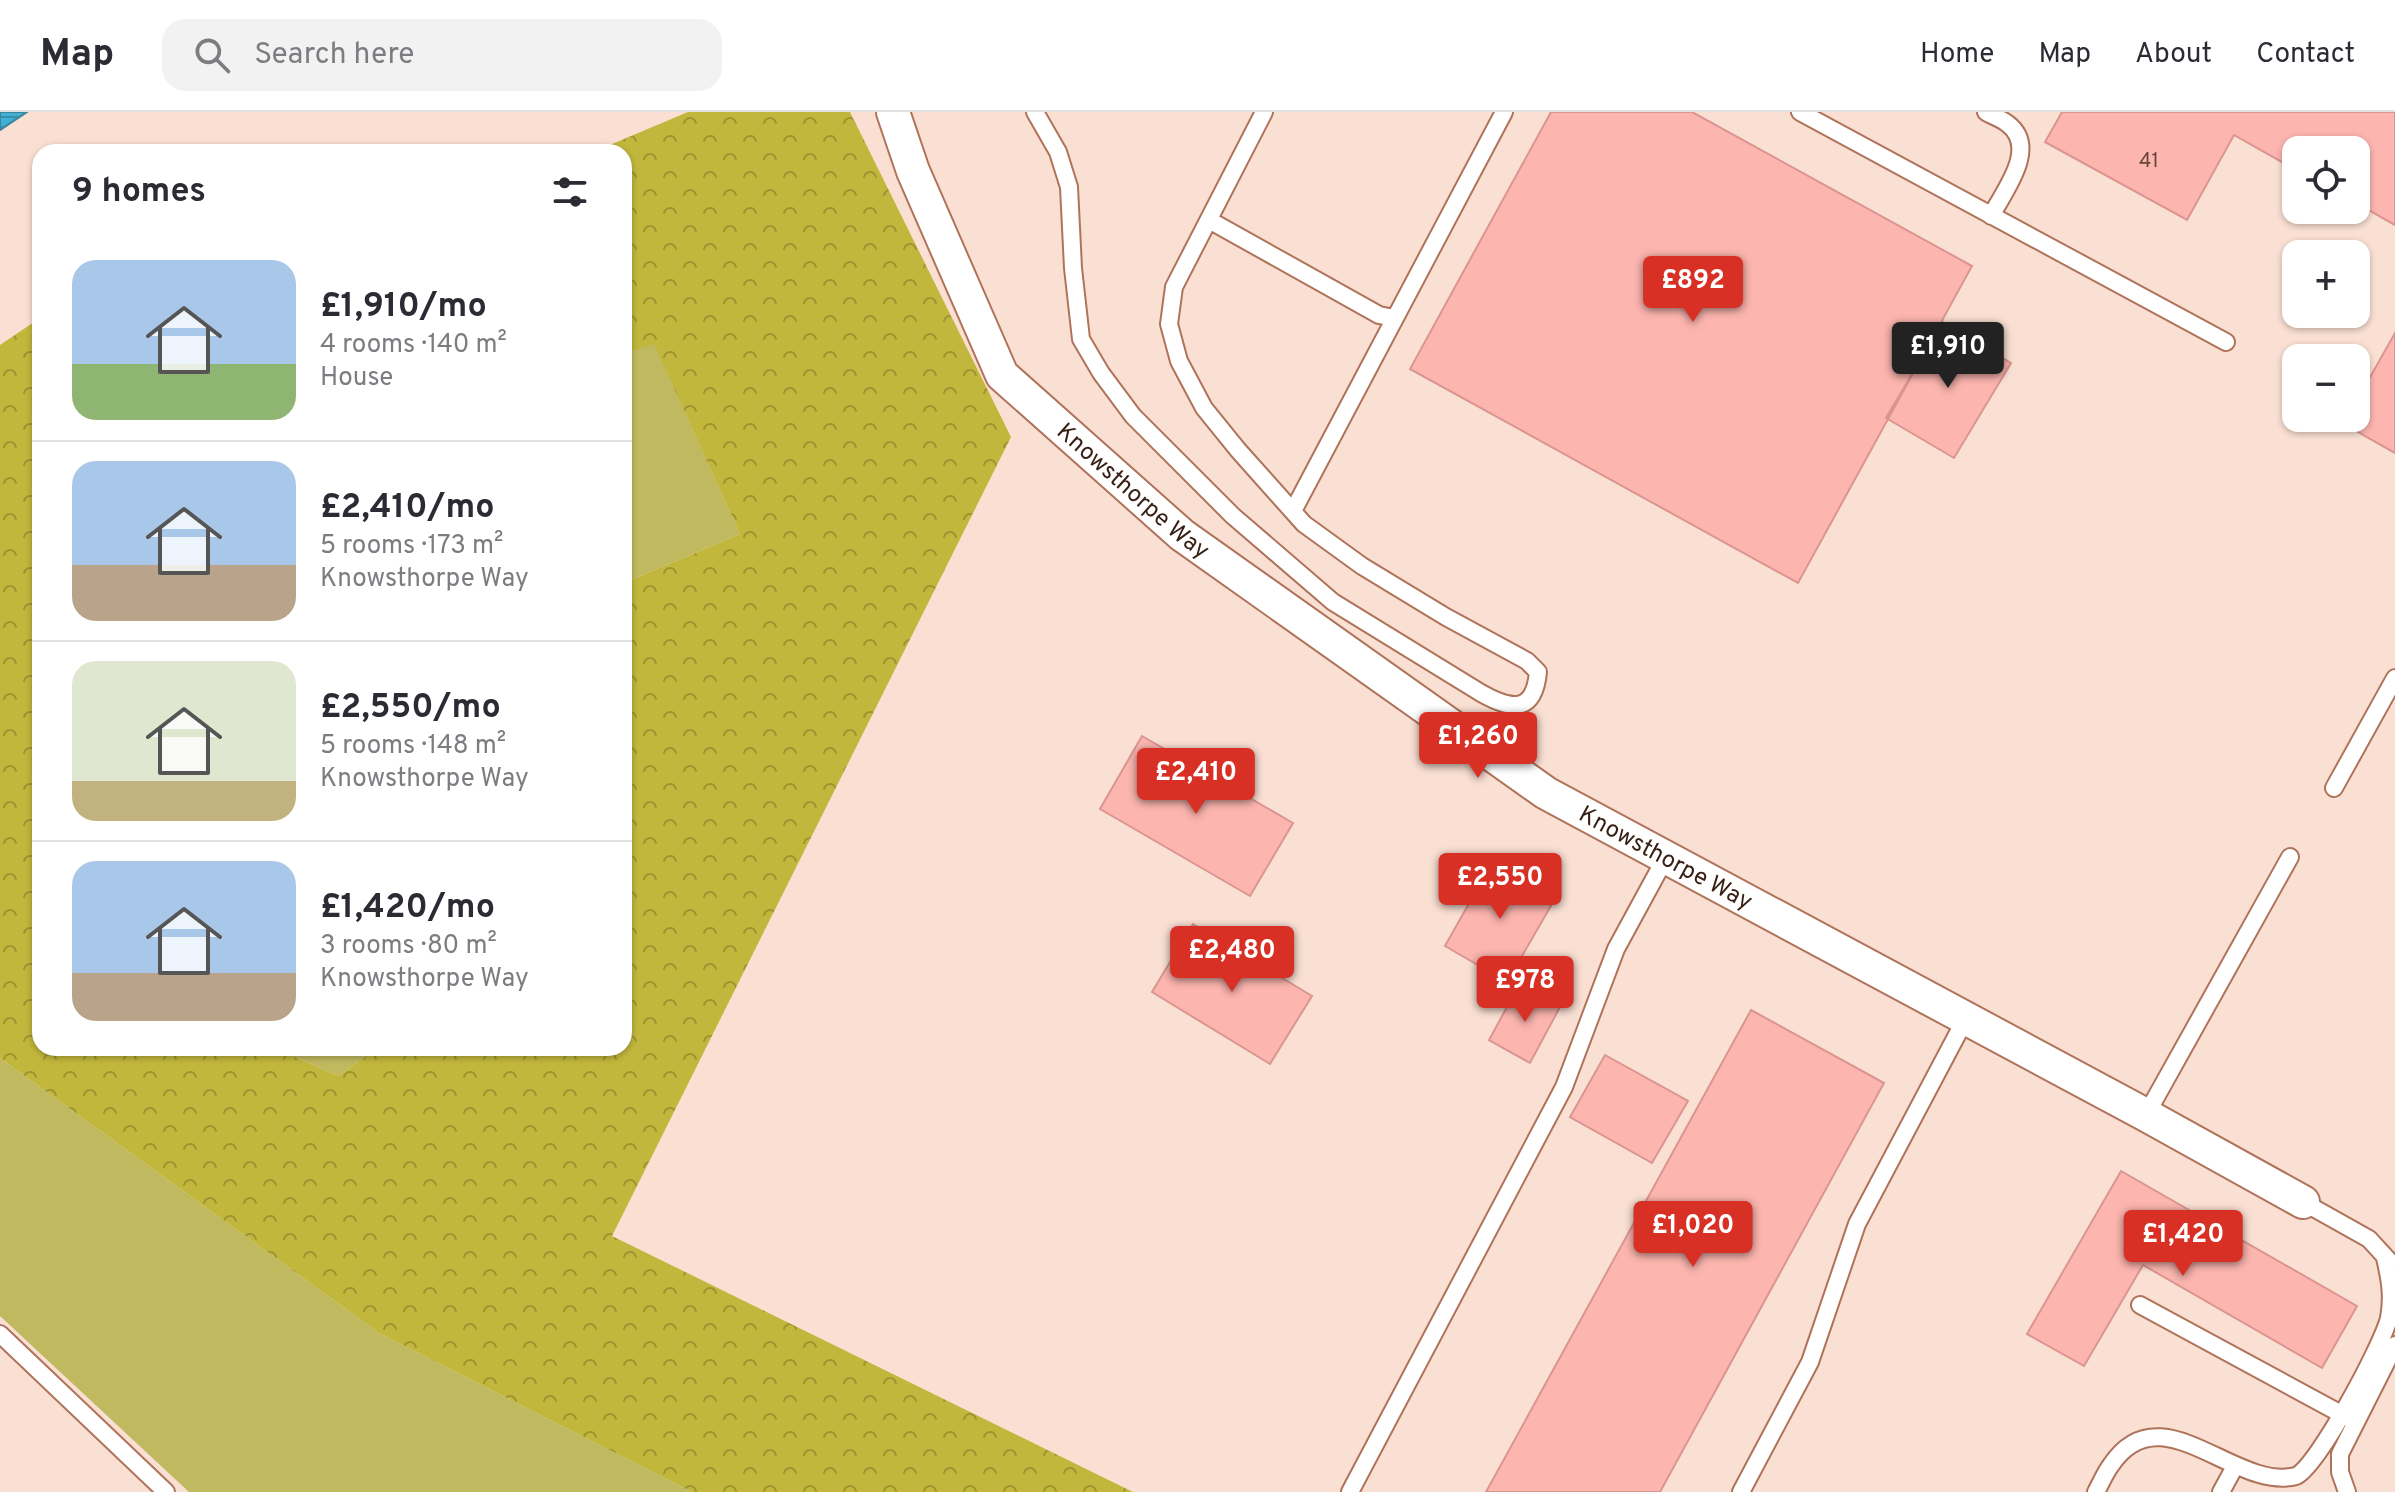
<!DOCTYPE html>
<meta charset="utf-8">
<style>
:root{--surface:#fff;--page:#f2f2f3;--text:#2b2b33;--muted:#7c7c81;--line:#e1e1e2;--accent:#d93025}
body{margin:0;font-family:Overpass,sans-serif;background:var(--page);color:var(--text);height:100vh;display:flex;flex-direction:column;font-size:30px;white-space:nowrap}
*{box-sizing:border-box;margin:0}
p{font-size:26px;color:var(--muted)}
.icon{flex:none;width:44px;height:44px;fill:none;stroke:currentColor;stroke-width:2;stroke-linecap:round;stroke-linejoin:round}
.map{position:relative;flex:1;overflow:hidden}
.panel{position:absolute;left:32px;top:32px;width:600px;height:912px;display:flex;flex-direction:column;background:var(--surface);border-radius:24px;box-shadow:0 2px 6px #0004}
.panel>*{flex:none}
.controls{position:absolute;left:2282px;top:24px;display:grid;gap:16px}
.controls a{display:grid;place-items:center;width:88px;height:88px;border-radius:16px;background:var(--surface);box-shadow:0 2px 6px #0004;font-size:40px}
.price{position:absolute;translate:-50% -68px;padding:0 18px;border-radius:8px;background:var(--accent);color:#fff;font-size:26px;line-height:52px;filter:drop-shadow(0 2px 4px #0008)}
.price::after{content:'';position:absolute;left:50%;top:48px;width:24px;height:18px;margin-left:-12px;background:inherit;clip-path:polygon(0 0,100% 0,50% 100%)}
.price.active{background:#222;color:#fff}
ul{padding:0;list-style:none}
li{display:flex;align-items:center;gap:24px;height:200px;padding:0 40px}
li+li{border-top:2px solid var(--line)}
li span{display:grid;place-items:center;flex:none;width:224px;height:160px;border-radius:24px;color:#555}
li>.icon{margin-inline-start:auto}
span .icon{width:96px;height:96px;fill:#fffc;stroke-width:1}
li b{font-size:34px}
h2{display:flex;justify-content:space-between;align-items:center;height:96px;padding:0 40px;font-size:34px}
header{display:flex;align-items:center;gap:48px;box-sizing:border-box;height:112px;padding:0 40px;background:var(--surface);border-bottom:2px solid var(--line)}
header strong{font-size:38px}
nav{display:flex;gap:44px;margin-inline-start:auto;font-size:28px}
.search{width:560px;height:72px;background:var(--page);display:flex;align-items:center;gap:20px;box-sizing:border-box;padding:0 28px;border-radius:24px;color:var(--muted);font-size:30px}
.map>svg:first-child{display:block}
.green{fill:#c1b960}
.forest{fill:url(#forest-crowns)}
.water{fill:url(#water-rules);stroke:#3e849b;stroke-width:2}
.building{fill:#fcb5af;stroke:#db9590;stroke-width:2}
.lines{fill:none;stroke-linecap:round;stroke-linejoin:round}
.lane-casing{stroke:#af7359;stroke-width:20}
.street-casing{stroke:#af7359;stroke-width:36}
.lane{stroke:#fff;stroke-width:16}
.street{stroke:#fff;stroke-width:32}
.labels{text-anchor:middle;stroke-width:6;stroke-linejoin:round;paint-order:stroke}
.number-label{font-size:20px;fill:#68443b}
.street-label{font-size:24px;fill:#371f14;stroke:#fadfd3}
</style>
<header>
<strong>Map</strong>
<div class="search"><svg class="icon" aria-label="search" viewBox="0 0 24 24"><circle cx="10" cy="10" r="6"/><path d="M15 15l6 6"/></svg>Search here</div>
<nav><a>Home</a><a>Map</a><a>About</a><a>Contact</a></nav>
</header>
<div class="map">
<svg width="2395" height="1380" viewBox="0 0 2395 1380">
<defs>
<pattern id="forest-crowns" width="20" height="18" patternUnits="userSpaceOnUse" patternTransform="scale(2)"><rect width="20" height="18" fill="#c1b73c"/><path d="M2 6a3 3 0 1 1 6 0M12 15a3 3 0 1 1 6 0" fill="none" stroke="#9e9431"/></pattern>
<pattern id="water-rules" width="6" height="5" patternUnits="userSpaceOnUse" patternTransform="scale(2)"><rect width="6" height="5" fill="#41b0d5"/><path d="M0 2.5h6" fill="none" stroke="#378fac"/></pattern>
</defs>
<rect width="100%" height="100%" fill="#fadfd3"/>
<path class="green" d="M654,231L740,422L624,471V242Z
M275,936H378L338,964Z
M0,946L379,1221L692,1380H189L0,1204Z"/>
<path class="forest" d="M688,0H850L1011,325L612,1124L1133,1380H692L379,1221L0,946V233L40,206V936H275L338,964L378,936H624V471L740,422L654,232L624,242V40H593Z"/>
<path class="water" d="M0,0H27L0,18Z"/>
<path class="building" d="M1551,0H1692L1972,154L1798,471L1410,257Z
M2062,0H2395V113L2356,91V38H2296V58L2234,23L2187,108L2045,30Z
M1943,210L2011,251L1954,346L1886,306Z
M2395,221V341L2344,312L2347,306H2356V290Z
M1142,624L1293,711L1250,784L1100,697Z
M1493,749L1556,785L1507,870L1445,834Z
M1193,812L1312,884L1270,952L1152,880Z
M1519,873L1560,895L1530,951L1489,928Z
M1751,898L1884,971L1660,1380H1486Z
M1605,943L1688,989L1652,1051L1570,1005Z
M2121,1059L2357,1194L2322,1256L2143,1153L2084,1254L2027,1222Z"/>
<g class="lines">
<defs>
<path id="lane" d="M1035,0L1058,40L1069,75L1073,156L1081,227L1101,261L1133,304L1233,404L1333,490L1481,581C1511,598 1534,602 1538,560L1527,549L1446,505L1362,454L1304,412L1238,338L1204,296L1179,249L1169,212L1174,175L1264,0
M1800,0L2226,230
M1986,0C1993,4 2002,7 2008,12C2039,36 2004,79 1991,104
M1209,108L1379,203L1394,206
M1293,399L1504,0
M2334,676L2395,566
M2146,1003L2290,745
M2303,1090L2369,1127L2391,1151
M2140,1193L2356,1310
M0,1222L166,1380
M1350,1380L1564,975L1616,837L1666,745
M1741,1380L1810,1250L1857,1112L1966,906
M2096,1380C2101,1371 2105,1361 2111,1353C2161,1278 2235,1380 2296,1364C2318,1354 2383,1232 2389,1206C2393,1185 2390,1167 2385,1146
M2221,1380L2233,1358
M2347,1380L2340,1360V1342L2395,1233"/>
<g id="street">
<path id="s1" d="M893,0L913,59L1002,263L1182,423L1546,681L2146,1003L2303,1090"/>
</g>
</defs>
<use href="#lane" class="lane-casing"/>
<use href="#street" class="street-casing"/>
<use href="#lane" class="lane"/>
<use href="#street" class="street"/>
</g>
<g class="labels">
<g class="number-label">
<text x="2149" y="55">41</text>
</g>
<g class="street-label">
<text dy="8" stroke="none"><textPath href="#s1" startOffset="460">Knowsthorpe Way</textPath></text>
<text dy="8" stroke="none"><textPath href="#s1" startOffset="1108">Knowsthorpe Way</textPath></text>
</g>
</g>
</svg>
<div class="controls">
<a><svg class="icon" aria-label="locate" viewBox="0 0 24 24"><circle cx="12" cy="12" r="6"/><path d="M12 2v4M12 18v4M2 12h4M18 12h4"/></svg></a>
<a>+</a>
<a>−</a>
</div>
<b class="price" style="left:1693px;top:212px">£892</b>
<b class="price active" style="left:1948px;top:278px">£1,910</b>
<b class="price" style="left:1478px;top:668px">£1,260</b>
<b class="price" style="left:1196px;top:704px">£2,410</b>
<b class="price" style="left:1500px;top:809px">£2,550</b>
<b class="price" style="left:1232px;top:882px">£2,480</b>
<b class="price" style="left:1525px;top:912px">£978</b>
<b class="price" style="left:1693px;top:1157px">£1,020</b>
<b class="price" style="left:2183px;top:1166px">£1,420</b>
<section class="panel">
<h2>9 homes<svg class="icon" aria-label="filters" viewBox="0 0 24 24"><path d="M4 7h16M4 17h16"/><circle cx="9" cy="7" r="2"/><circle cx="15" cy="17" r="2"/></svg></h2>
<ul>
<li><span style="background:linear-gradient(#a9c7e8 65%,#8fb573 0)"><svg class="icon" aria-label="home" viewBox="0 0 24 24"><path d="M3 11l9-7 9 7M6 9v11h12V9"/></svg></span><div><b>£1,910/mo</b><p>4 rooms · 140 m²</p><p>House</p></div></li>
<li><span style="background:linear-gradient(#a9c7e8 65%,#b9a48a 0)"><svg class="icon" aria-label="home" viewBox="0 0 24 24"><path d="M3 11l9-7 9 7M6 9v11h12V9"/></svg></span><div><b>£2,410/mo</b><p>5 rooms · 173 m²</p><p>Knowsthorpe Way</p></div></li>
<li><span style="background:linear-gradient(#dfe7d0 75%,#c2b280 0)"><svg class="icon" aria-label="home" viewBox="0 0 24 24"><path d="M3 11l9-7 9 7M6 9v11h12V9"/></svg></span><div><b>£2,550/mo</b><p>5 rooms · 148 m²</p><p>Knowsthorpe Way</p></div></li>
<li><span style="background:linear-gradient(#a9c7e8 70%,#b9a48a 0)"><svg class="icon" aria-label="home" viewBox="0 0 24 24"><path d="M3 11l9-7 9 7M6 9v11h12V9"/></svg></span><div><b>£1,420/mo</b><p>3 rooms · 80 m²</p><p>Knowsthorpe Way</p></div></li>
</ul>
</section>
</div>
